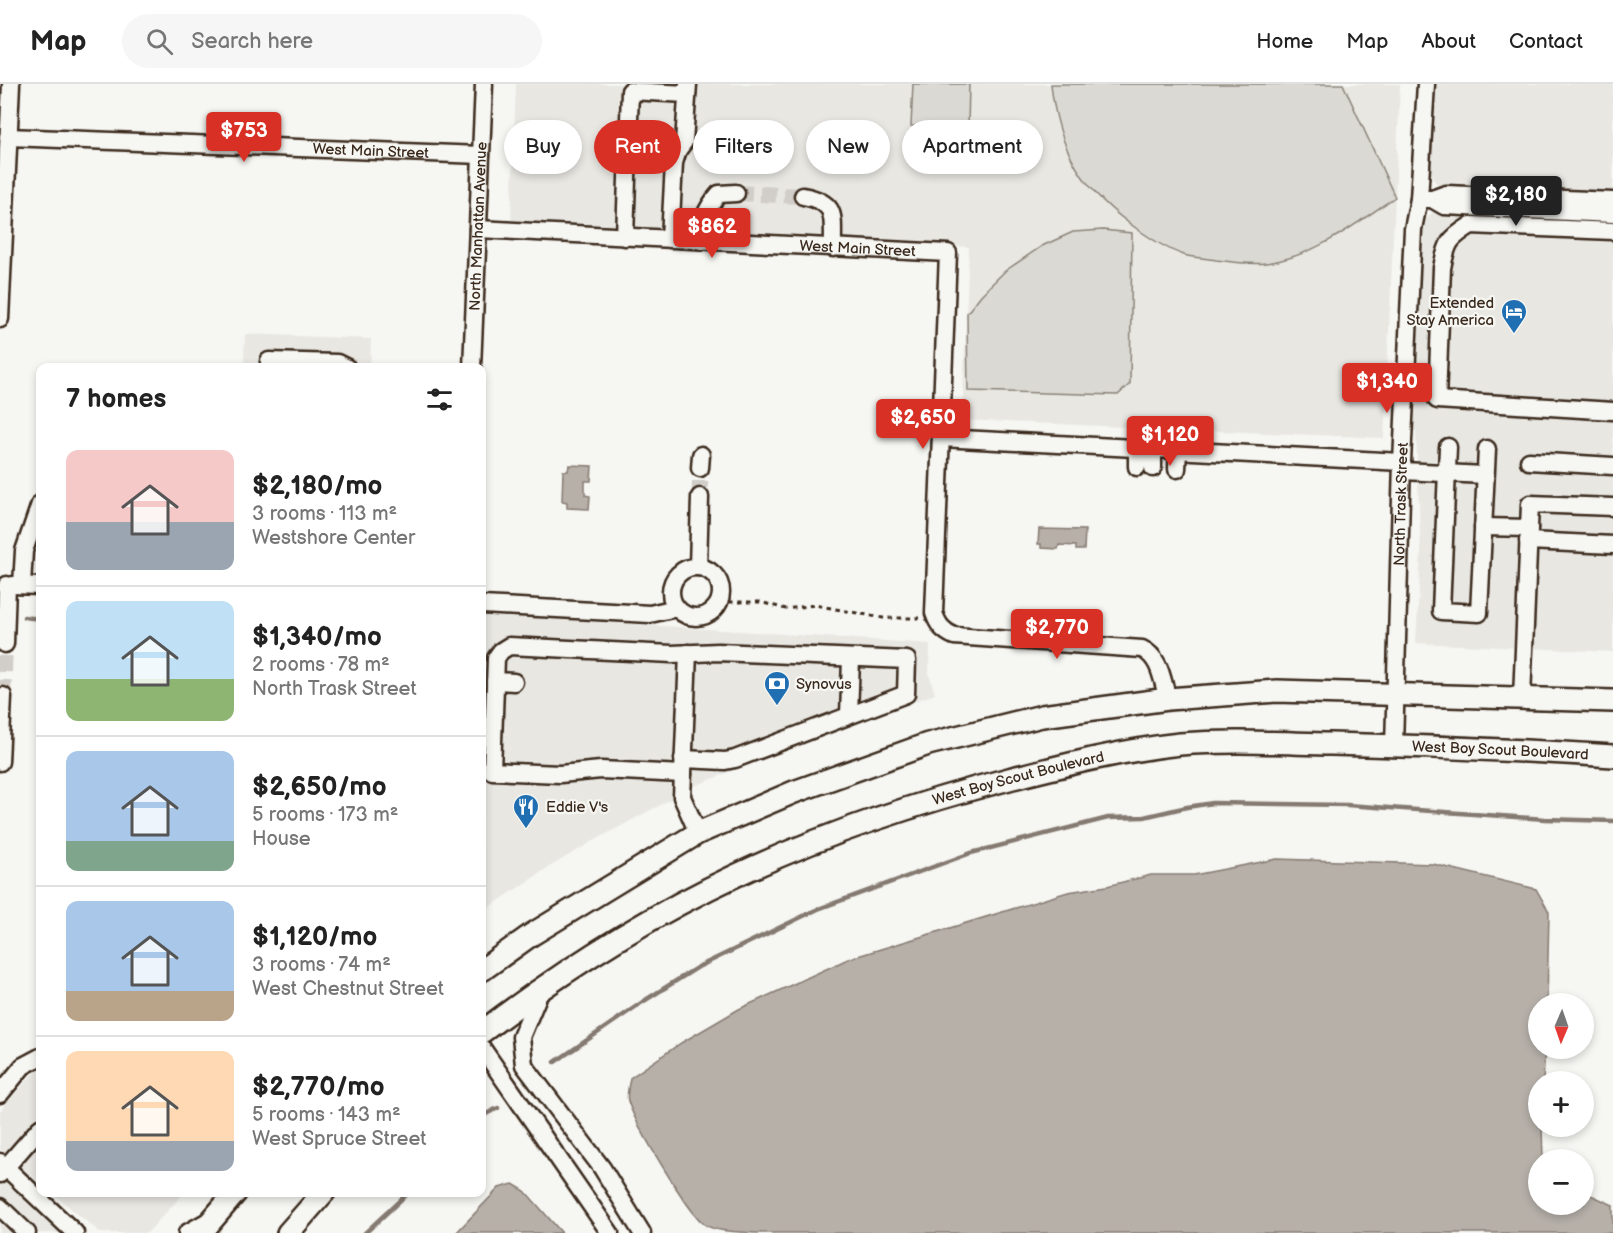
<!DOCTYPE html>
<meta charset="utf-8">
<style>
:root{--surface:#fff;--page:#f6f6f6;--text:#222;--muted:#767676;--line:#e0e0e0;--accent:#d93025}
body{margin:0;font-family:"Balsamiq Sans",sans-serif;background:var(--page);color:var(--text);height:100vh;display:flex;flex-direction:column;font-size:22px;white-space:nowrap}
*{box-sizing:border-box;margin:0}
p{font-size:20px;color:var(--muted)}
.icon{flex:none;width:33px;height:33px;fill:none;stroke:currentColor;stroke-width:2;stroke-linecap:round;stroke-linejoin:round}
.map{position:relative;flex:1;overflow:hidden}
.panel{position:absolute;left:36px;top:279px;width:450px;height:834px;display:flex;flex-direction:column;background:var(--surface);border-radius:12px;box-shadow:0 3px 9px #0003}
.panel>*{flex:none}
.guide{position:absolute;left:504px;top:36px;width:570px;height:54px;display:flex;gap:12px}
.needle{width:39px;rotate:182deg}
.buttons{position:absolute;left:1528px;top:909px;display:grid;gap:12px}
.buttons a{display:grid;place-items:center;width:66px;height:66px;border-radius:50%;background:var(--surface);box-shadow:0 3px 9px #0003;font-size:30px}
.price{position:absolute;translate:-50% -51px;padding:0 14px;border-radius:6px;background:var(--accent);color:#fff;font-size:20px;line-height:39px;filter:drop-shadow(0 2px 3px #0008)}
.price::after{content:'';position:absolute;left:50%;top:36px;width:18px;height:14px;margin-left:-9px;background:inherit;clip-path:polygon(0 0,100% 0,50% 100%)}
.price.selected{background:#222;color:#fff}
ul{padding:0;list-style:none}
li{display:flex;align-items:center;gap:18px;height:150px;padding:0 30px}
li+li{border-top:2px solid var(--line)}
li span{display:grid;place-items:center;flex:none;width:168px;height:120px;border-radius:12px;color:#555}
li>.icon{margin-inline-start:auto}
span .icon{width:72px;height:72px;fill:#fffc;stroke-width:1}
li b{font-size:26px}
h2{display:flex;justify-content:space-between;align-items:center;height:72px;padding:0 30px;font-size:26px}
.tag{padding:0 21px;border-radius:27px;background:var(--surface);box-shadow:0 3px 9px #0003;font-size:21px;line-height:54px}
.tag.selected{background:var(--accent);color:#fff}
header{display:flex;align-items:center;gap:36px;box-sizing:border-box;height:84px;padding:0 30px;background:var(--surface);border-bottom:2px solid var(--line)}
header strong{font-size:28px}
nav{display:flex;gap:33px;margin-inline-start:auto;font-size:21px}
.search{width:420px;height:54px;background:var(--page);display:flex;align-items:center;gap:15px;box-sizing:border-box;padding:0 21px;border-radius:33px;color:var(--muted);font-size:22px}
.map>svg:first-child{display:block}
.built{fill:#e8e7e2}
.green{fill:#dad9d3;stroke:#8a8278;stroke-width:1.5}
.water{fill:#b6b0a9;stroke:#857a71;stroke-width:1.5}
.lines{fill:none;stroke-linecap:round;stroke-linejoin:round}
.stream{stroke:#857a71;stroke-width:4.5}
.minor-tunnel{stroke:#d1cdc8;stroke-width:16;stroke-dasharray:16 8;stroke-linecap:butt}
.minor-casing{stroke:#3b2a1e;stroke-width:21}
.major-casing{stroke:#3b2a1e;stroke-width:26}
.path{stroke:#3b2a1e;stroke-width:3;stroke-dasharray:4.5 4.5;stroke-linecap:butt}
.minor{stroke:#f6f6f2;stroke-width:16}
.major{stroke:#f6f6f2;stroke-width:21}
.labels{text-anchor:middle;stroke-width:4.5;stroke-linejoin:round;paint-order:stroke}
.street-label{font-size:15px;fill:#3b2a1e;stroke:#f6f6f2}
.poi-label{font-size:15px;fill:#3b2a1e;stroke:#f6f6f2;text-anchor:start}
</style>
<header>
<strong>Map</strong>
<div class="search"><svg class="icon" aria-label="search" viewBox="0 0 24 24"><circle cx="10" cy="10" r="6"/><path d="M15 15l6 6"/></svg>Search here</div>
<nav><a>Home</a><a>Map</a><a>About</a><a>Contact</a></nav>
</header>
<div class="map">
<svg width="1613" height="1149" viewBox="0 0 1613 1149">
<rect width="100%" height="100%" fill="#f6f6f2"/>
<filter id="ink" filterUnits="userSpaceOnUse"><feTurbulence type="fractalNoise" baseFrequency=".0167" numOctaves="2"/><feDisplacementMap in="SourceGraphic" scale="12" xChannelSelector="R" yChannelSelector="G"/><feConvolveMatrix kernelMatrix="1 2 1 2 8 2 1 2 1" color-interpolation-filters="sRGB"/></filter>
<g filter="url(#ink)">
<path class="built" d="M516,0H1400L1384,354L962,336L969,163L511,139Z
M1435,0H1613V113L1445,105L1439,102L1433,95L1431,86Z
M1434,127L1613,135V568L1416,559L1421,469L1416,347L1410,346L1421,145L1424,137Z
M245,250L371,255L370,283L244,284Z
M482,530L930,560L929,590L935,610L837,644L697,701L595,756L549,783L482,828Z
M40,985V1099L0,1065V1027L30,993Z
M0,1089L68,1149H0Z
M52,1109H184L147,1149H101Z"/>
<path class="green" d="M913,0H969L968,44L911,42Z
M1051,0H1343L1395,113C1356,140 1314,173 1266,179C1250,181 1231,178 1216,176C1205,174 1194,174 1184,171C1168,166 1153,156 1140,147C1084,109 1058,67 1051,0Z
M1103,146L1132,149L1130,300L1118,311L968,307L967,229L981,211L1005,187L1042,162L1073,148Z"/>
<path class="water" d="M569,381L592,382L591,397H585V411L590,412L589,425L567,424V418L562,417L563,387H568Z
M1039,445L1085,446L1084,466H1076V462L1059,461L1058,465L1041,464V460H1038Z
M1277,775L1433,780L1536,805L1549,828L1547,919L1539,920V964L1545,965L1543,997L1539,998V1042L1542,1043L1543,1075L1539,1076V1120H1584V1108L1613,1121V1149H754C741,1148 714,1148 704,1140C686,1125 635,1040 628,1017C626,1011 629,1001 630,994L681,959L739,925L848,875L1068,808L1107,802L1151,791H1194Z
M513,1100L525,1107L562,1149H456L499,1104Z"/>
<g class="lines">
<path class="stream" d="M24,533L40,535
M555,978L644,917L698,883L818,825L971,769L1108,734L1144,733L1187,723L1213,719L1347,721L1545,735L1613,737
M482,1032L498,1024
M365,1149L409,1108"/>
<path class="minor-tunnel" d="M736,109L803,112
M700,413V384
M3,612L5,560"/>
<defs>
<g id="minor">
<path id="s1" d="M8,53L481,71"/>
<path d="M803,112C839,119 832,133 833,164"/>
<path d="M1419,115H1432L1446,110L1613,117"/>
<path d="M1432,115L1444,122L1613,130"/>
<path id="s2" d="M478,145L948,169L934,529C938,541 943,547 954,552L1142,565C1161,574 1162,597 1168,615"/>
<path d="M1613,147L1471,141C1449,155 1447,158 1442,184L1437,316L1613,327"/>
<path d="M625,153L630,7L687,10"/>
<path d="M670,155L674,79L678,66L684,58L688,0"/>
<path d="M702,157C703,135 704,127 719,110L736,109"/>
<path d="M0,235L11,0"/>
<path d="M269,284V277L337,279L347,284"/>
<path id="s3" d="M472,284L484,0"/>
<path d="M941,354L1402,378"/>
<path d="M1448,363L1441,527L1479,529L1487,365"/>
<path d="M1529,377L1613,382"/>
<path d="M1137,383V364"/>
<path d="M700,384L701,371"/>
<path d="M1153,384V365"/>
<path d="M1177,385L1178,366"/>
<path d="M1402,387L1485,391"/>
<path d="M1483,443L1529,444"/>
<path d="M1528,457L1613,461"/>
<circle cx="696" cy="508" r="25"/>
<path d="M698,483L700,413"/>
<path d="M13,501L40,502"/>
<path d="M22,501L24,467L40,420"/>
<path d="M482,521L650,530L676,524"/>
<path d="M5,560L7,501"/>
<path d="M688,569L682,713L698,749"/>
<path d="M495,597L514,598"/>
<path d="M1522,614L1530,420L1613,423"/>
<path d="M849,631L851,575"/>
<path id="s4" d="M1394,662L1402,378L1413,145L1419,115L1426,0"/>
<path d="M0,678L3,612"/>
<path d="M683,690L601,686L560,690L492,687L496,574L501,567L509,562L672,570L718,568L907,576L906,610L735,675L725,677L683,675"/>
<path d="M542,903L521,953L524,981L602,1084L642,1149"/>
<path d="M482,964L610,1149"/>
<path d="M0,1010L23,982L40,973"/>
<path d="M0,1078L75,1149"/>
<path d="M0,1090L40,1044"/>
<path d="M0,1123L27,1149"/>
<path d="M187,1149L210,1136"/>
</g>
<g id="major">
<path d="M482,886L531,851L698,749L794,708L928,660L1042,632L1168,615L1277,607L1613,617"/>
<path id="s5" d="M482,948C561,888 647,833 737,791C824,750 917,719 1009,695C1065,681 1123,666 1180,660C1230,656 1281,659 1331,660C1425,662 1519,666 1613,672"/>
<path d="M201,1149L236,1108"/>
<path d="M288,1149L324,1108"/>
</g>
</defs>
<use href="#minor" class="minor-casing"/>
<use href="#major" class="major-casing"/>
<path class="path" d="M720,518H760L786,525L815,521L883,534H920"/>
<use href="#minor" class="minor"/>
<use href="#major" class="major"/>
</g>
</g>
<defs>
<symbol id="hotel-pin" viewBox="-11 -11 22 30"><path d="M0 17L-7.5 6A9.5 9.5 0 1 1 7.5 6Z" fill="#1f6fb2" stroke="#f6f6f2"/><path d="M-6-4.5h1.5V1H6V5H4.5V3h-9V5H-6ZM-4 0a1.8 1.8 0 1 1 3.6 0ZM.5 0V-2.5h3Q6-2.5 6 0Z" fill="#fff"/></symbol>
<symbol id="bank-pin" viewBox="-11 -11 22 30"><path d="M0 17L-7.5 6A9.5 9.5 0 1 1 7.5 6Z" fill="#1f6fb2" stroke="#f6f6f2"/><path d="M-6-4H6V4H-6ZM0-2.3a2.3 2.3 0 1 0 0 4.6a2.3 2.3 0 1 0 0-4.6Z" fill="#fff"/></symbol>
<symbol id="restaurant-pin" viewBox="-11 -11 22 30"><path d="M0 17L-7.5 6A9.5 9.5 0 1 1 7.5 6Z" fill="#1f6fb2" stroke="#f6f6f2"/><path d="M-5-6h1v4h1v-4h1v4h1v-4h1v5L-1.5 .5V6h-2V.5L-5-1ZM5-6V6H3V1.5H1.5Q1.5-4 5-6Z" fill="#fff"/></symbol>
</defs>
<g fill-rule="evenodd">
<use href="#hotel-pin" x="1499" y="213" width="30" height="40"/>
<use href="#bank-pin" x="762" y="585" width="30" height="40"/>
<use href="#restaurant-pin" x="511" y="708" width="30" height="40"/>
</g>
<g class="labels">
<g class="street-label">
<text dy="5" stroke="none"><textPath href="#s1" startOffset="363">West Main Street</textPath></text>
<text dy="5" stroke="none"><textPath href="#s3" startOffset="142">North Manhattan Avenue</textPath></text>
<text dy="5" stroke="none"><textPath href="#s2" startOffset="380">West Main Street</textPath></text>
<text dy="5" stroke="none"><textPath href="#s4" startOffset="242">North Trask Street</textPath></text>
<text dy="5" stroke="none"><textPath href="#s5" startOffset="1084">West Boy Scout Boulevard</textPath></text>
<text dy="5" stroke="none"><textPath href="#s5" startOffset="598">West Boy Scout Boulevard</textPath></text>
</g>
<g class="poi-label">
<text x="1494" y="224" text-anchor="end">Extended<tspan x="1494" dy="17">Stay America</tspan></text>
<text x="796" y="605">Synovus</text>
<text x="546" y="728">Eddie V's</text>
</g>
</g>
</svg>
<div class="buttons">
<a><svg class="needle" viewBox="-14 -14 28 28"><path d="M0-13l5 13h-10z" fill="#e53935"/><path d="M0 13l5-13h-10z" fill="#767676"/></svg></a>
<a>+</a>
<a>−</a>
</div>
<b class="price" style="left:244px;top:79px">$753</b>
<b class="price selected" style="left:1516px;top:143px">$2,180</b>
<b class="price" style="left:712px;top:175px">$862</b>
<b class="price" style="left:1387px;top:330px">$1,340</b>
<b class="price" style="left:923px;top:366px">$2,650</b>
<b class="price" style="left:1170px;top:383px">$1,120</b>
<b class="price" style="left:1057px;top:576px">$2,770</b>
<div class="guide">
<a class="tag">Buy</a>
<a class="tag selected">Rent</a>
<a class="tag">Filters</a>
<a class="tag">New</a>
<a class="tag">Apartment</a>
</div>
<section class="panel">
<h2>7 homes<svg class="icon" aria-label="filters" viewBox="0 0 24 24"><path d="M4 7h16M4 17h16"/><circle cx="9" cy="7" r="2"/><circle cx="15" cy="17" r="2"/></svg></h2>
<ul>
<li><span style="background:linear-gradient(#f6c9c9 60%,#9aa5b1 0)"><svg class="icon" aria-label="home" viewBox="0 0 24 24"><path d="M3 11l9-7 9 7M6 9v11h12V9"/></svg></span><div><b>$2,180/mo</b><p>3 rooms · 113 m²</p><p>Westshore Center</p></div></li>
<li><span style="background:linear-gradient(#bfe0f5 65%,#8fb573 0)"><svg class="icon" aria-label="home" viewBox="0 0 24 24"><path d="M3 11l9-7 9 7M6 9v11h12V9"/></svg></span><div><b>$1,340/mo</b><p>2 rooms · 78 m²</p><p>North Trask Street</p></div></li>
<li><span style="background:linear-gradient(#a9c7e8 75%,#7fa58c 0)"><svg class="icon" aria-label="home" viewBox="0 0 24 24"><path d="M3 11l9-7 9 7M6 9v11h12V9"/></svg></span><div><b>$2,650/mo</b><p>5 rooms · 173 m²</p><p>House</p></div></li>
<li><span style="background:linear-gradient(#a9c7e8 75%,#b9a48a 0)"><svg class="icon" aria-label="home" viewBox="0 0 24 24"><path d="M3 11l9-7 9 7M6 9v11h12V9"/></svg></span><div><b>$1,120/mo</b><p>3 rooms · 74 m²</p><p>West Chestnut Street</p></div></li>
<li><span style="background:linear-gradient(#ffd9b3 75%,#9aa5b1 0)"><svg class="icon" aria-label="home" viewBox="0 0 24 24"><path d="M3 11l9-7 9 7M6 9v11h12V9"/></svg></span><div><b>$2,770/mo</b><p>5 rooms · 143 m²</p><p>West Spruce Street</p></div></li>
</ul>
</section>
</div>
